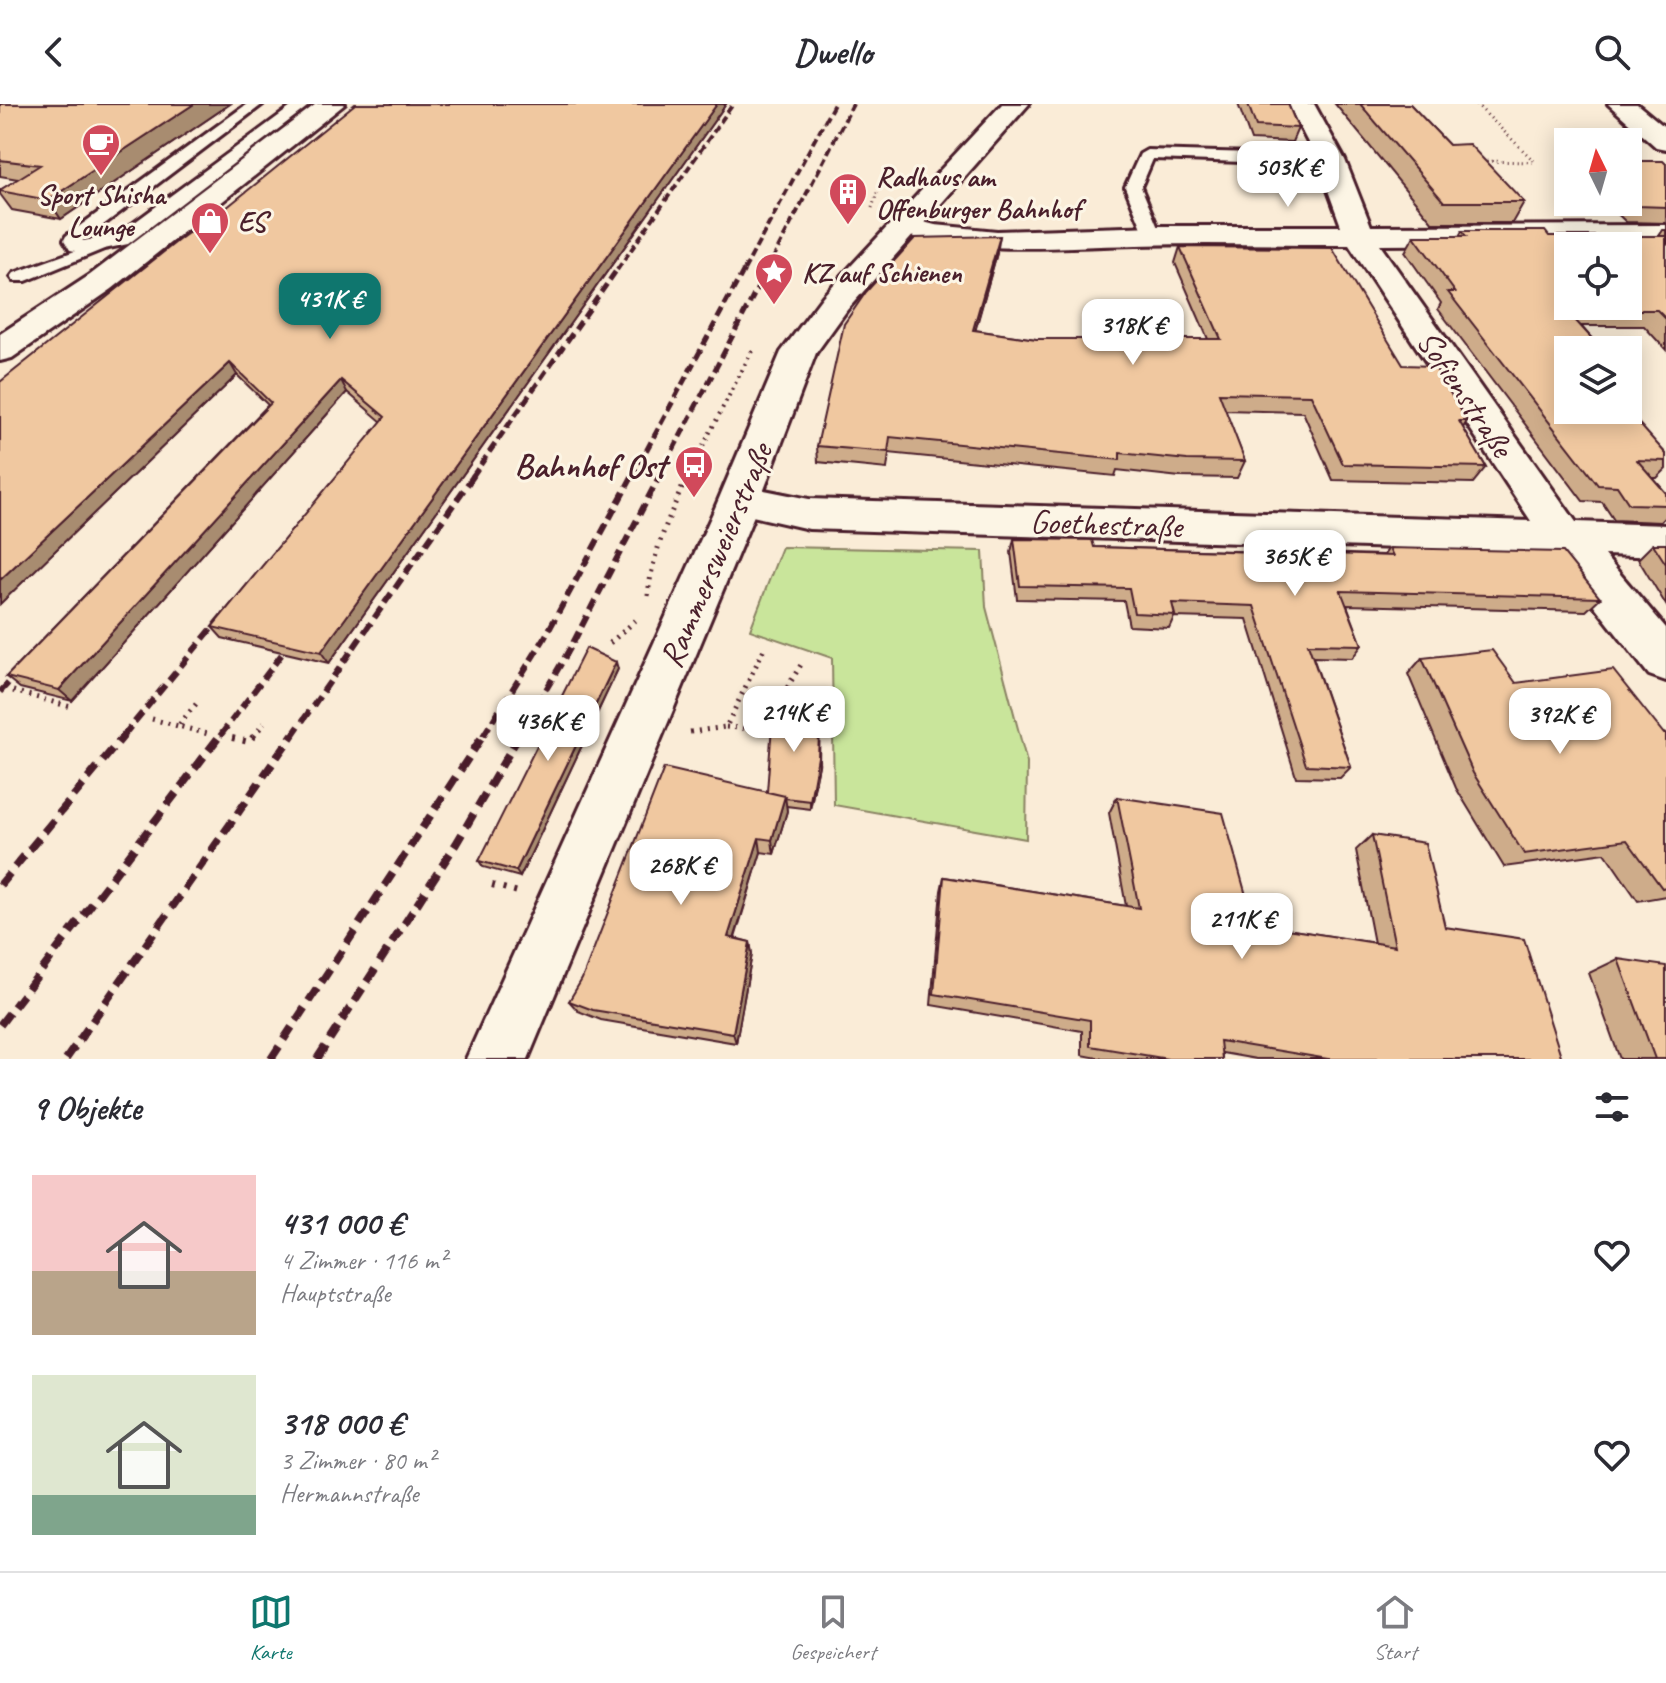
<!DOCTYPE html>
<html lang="de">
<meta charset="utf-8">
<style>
:root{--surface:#fff;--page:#f2f2f3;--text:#2b2b33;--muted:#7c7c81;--line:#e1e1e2;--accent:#0f766e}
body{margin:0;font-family:Caveat,sans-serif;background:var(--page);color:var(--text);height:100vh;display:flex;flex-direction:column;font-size:30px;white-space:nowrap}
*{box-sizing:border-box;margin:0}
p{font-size:26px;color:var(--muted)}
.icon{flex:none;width:44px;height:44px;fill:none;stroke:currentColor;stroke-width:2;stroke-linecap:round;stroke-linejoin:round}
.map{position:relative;height:955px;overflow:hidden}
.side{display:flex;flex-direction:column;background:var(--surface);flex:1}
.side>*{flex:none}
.needle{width:52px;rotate:355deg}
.buttons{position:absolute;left:1554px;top:24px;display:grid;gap:16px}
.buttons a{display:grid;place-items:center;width:88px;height:88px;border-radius:0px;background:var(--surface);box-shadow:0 4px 20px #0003;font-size:40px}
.price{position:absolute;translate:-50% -68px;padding:0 18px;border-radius:16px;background:#fff;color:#222;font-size:26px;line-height:52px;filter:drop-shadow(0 2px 4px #0008)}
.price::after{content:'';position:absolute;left:50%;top:48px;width:24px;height:18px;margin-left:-12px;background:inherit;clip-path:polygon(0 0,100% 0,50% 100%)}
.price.selected{background:var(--accent);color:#fff}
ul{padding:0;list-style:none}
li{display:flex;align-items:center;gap:24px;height:200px;padding:0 32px}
li span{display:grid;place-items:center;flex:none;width:224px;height:160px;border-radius:0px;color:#555}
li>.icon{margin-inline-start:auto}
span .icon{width:96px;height:96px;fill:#fffc;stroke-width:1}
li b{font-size:34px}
h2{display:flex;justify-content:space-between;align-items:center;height:96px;padding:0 32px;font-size:34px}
header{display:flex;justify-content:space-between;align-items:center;height:104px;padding:0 32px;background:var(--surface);font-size:36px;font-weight:800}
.tab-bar{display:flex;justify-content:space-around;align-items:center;height:112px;border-top:2px solid var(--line);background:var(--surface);font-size:22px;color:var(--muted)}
.tab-bar a{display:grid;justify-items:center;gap:4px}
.tab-bar .selected{color:var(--accent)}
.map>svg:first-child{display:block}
.green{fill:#c9e59b;stroke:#8a8263;stroke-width:2}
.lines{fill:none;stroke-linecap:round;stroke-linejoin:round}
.service-casing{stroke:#4a1f2b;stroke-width:6}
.minor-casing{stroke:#4a1f2b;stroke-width:6}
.tertiary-casing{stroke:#4a1f2b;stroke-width:6}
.path-far3{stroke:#4a1f2b;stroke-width:3;stroke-dasharray:1 4;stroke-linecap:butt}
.path-far2{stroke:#4a1f2b;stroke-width:4;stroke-dasharray:2 5;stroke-linecap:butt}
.path-far1{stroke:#4a1f2b;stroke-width:5;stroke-dasharray:2 6;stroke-linecap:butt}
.path{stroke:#4a1f2b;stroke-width:6;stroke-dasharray:3 8;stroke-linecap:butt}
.service{fill:#fcf5e5;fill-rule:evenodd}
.minor{fill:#fcf5e5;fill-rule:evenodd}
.tertiary{fill:#fcf5e5;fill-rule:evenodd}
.rail-far3{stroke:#4a1f2b;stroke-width:4;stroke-dasharray:8 4;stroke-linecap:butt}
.rail-far2{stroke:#4a1f2b;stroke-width:5;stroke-dasharray:10 5;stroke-linecap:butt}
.rail-far1{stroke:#4a1f2b;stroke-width:6;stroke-dasharray:12 6;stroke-linecap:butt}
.rail{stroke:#4a1f2b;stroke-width:8;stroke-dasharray:15 8;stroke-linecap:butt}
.wall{fill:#ceac8a;stroke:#4a1f2b;stroke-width:2}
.shaded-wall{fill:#a88c70;stroke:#4a1f2b;stroke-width:2}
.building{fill:#f0c8a0;stroke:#4a1f2b;stroke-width:2;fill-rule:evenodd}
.labels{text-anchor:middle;stroke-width:6;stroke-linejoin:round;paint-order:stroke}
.far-poi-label{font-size:28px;font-weight:bold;fill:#4a1f2b;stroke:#fcf5e5;text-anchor:start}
.street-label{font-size:34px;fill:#4a1f2b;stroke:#fcf5e5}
.poi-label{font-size:34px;font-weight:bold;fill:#4a1f2b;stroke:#fcf5e5;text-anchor:end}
</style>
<header><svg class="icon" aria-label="back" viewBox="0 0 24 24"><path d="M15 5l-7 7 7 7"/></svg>Dwello<svg class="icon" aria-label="search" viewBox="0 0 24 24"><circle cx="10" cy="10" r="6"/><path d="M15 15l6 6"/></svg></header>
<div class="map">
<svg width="1666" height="955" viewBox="0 0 1666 955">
<rect width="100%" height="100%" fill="#faecd7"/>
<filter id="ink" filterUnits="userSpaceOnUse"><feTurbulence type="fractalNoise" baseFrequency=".0125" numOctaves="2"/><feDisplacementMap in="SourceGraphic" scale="16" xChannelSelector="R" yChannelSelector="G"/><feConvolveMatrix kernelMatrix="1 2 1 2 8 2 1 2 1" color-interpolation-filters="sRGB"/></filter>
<g filter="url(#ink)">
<path class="green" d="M782,443L983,447L986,503L1027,659L1026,735L834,701L832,554L750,526Z"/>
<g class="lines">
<defs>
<path id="service" d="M247,0H263L82,137L116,132L295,0H311L128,140L104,145L26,177H14L11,173L14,169L75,147L70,146L64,136L66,132Z
M1147,46L1331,51L1339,56L1331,61L1153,55L1141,83L1161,131L1153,136L1145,131L1125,83L1140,50Z"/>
<path id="minor" d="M1288,0H1314L1345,56L1371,122L1666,121V139L1380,141L1576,418L1666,421V453L1604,451L1666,524V577L1649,571L1553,449L809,425L726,406L720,396L726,386L740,381L809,395L1531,417L1349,141C1278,141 1207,139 1136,141C1046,143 982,151 893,128L889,122L893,116L904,113L935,121L997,127L1157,122H1341L1317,56Z
M1608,0H1637L1666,24V45L1656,43Z"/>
<path id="tertiary" d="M316,0H345L112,185L12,254L0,257V230L90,171Z
M1002,0H1029L847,206L816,249L757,404L528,955H466L715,404L781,248L823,192Z"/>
</defs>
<use href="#service" class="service-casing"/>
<use href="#minor" class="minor-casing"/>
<use href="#tertiary" class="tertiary-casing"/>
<path class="path-far3" d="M1476,0L1535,58L1479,57
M872,104L878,86"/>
<path class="path-far2" d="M687,373L753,245"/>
<path class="path-far1" d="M648,492C652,449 670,410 688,371
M610,539L636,516
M13,587L71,603
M196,600L178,622L208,630
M152,615L178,622
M726,623L766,626L770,612L802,559
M690,628L726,623L764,545
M254,632L264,619"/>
<path class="path" d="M232,634L249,638L255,630
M492,781L518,788"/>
<use href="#service" class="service"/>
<use href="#minor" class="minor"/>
<use href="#tertiary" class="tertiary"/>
<path class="rail-far3" d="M617,166L733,0
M744,166L834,0
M767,166L853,0"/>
<path class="rail-far2" d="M472,373L618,164
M632,373L745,164
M659,373L768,164"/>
<path class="rail-far1" d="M0,588L25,561
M123,632L227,506
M220,632L297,530
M292,632L474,371
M483,632L544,535L633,371
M519,632L572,541L660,371"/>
<path class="rail" d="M0,781L125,630
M0,921L221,630
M66,955L293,630
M271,955L484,630
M317,955L456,740L520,630"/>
</g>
<path class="wall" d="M0,0H230L61,115L12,106L0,90V86L18,75L0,72Z
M726,0L329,559L222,534L212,523L382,318L347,288L72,597L20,584L6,573L268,301L237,271L0,500V278Z
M1238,0H1288L1298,24L1292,38L1251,36Z
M1335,0H1410L1449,41L1524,98L1512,119H1433Z
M1628,57L1666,60V119L1626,118L1605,98H1628Z
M1663,126H1666V246L1644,222H1581L1595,238L1589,246H1568L1666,350V365L1657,374H1653L1666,389V412L1660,418L1614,416L1602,398L1583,397L1438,205L1441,199L1405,148L1414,132H1459L1462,127L1549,132H1659Z
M1180,143L1403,261L1467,317L1463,324L1486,363L1473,379L1333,376L1303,308L1225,306L1245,357L1237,374L1180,373L1117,366L1115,372L889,349L887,365L818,358L817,342L997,149L975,226L1036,235H1208L1175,159Z
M1014,435L1094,443L1384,451L1389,444L1600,494L1586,507L1347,501L1362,541L1352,554L1313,553L1351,663L1340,674L1296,673L1247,515L1174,513L1169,524L1129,522L1124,497L1017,495L1011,448Z
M1653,440H1666V501L1638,455Z
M1422,554L1516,579L1666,630V792L1638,797L1605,749L1504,763L1456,684L1408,570Z
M618,565L520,773L483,763L479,757Z
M819,661L810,705L786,702L787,707L774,750L761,748L735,834L750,838L752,850L736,939L601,916L578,907L569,897L767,688Z
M1117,693L1254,820L1374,839L1356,746L1372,731L1445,823L1562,955H1256L1222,949V955H1103L1082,951V927L931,901L941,787L944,773L1126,802L1109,709Z
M1618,855L1666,955H1620L1589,869Z"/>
<path class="shaded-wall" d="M194,0H230L61,115L48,96Z
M717,0H726L329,559L321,548Z
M1000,132L997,149L971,242L973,226Z
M230,259L237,271L0,500V476Z
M341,276L347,288L72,597L59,586Z
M616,558L618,565L520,773L516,767Z
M820,609L819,661L810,705V697Z
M785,692L787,707L774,750L772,736Z
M759,734L761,748L731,845L728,833Z
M750,838L752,850L736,939L733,929Z"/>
<path class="building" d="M0,0H194L48,96L0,87V86L40,61L0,56Z
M355,0H717L321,548L212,523L385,313L341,276L59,586L6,573L271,299L230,259L0,476V278L180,135L194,125H200Z
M1248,0H1288L1298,24L1256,22Z
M1360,0H1410L1449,41L1469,40L1524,98H1444Z
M1628,57H1663L1666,60V103L1637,102L1628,94Z
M1462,127H1545L1549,132H1666V215L1657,206H1566L1595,238H1566L1573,246H1568V306H1627L1666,350V357L1637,356L1666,389V401L1629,400L1617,382L1598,381L1448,188H1455L1414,132H1466ZM1568,142H1628V202H1568Z
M1000,132L973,226L1036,235H1221L1180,143L1332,144L1403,261L1434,262L1467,317H1459L1486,363L1343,360L1311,291L1219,289L1245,357L1187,356L1120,349V356L890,333L888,348L817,342L844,220L866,188L915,134Z
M1014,435L1092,436L1094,443L1393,452L1389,444L1563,448L1600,494L1341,487L1362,541L1308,540L1351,663L1306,661L1254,502L1172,499L1175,511L1134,509L1129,484L1020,482Z
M1653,440H1666V460Z
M586,544L616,558L516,767L479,757Z
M1492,546L1516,579L1613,566L1664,630H1666V783L1662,784L1627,736L1524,750L1473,669L1422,554Z
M773,608L820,609L818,653L810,697L785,694V692L767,688Z
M664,664L785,692L772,736L759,734L728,833L750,838L733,929L593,906L569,897L582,875Z
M1117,693L1223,709L1254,820L1395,842L1372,731L1425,739L1445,823L1524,835L1562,955H1328L1220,937L1222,955H1168L1090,942V916L934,890L944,773L1139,804Z
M1618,855L1666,862V955H1655Z"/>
</g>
<defs>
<symbol id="cafe-pin" viewBox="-11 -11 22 30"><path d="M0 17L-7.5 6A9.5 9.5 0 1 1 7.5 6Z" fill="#d1495b" stroke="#fcf5e5"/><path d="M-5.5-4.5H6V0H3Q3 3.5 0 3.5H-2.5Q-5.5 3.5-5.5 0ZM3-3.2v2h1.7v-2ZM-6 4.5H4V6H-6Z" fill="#fff"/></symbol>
<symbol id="building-pin" viewBox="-11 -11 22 30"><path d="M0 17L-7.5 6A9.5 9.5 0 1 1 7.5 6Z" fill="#d1495b" stroke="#fcf5e5"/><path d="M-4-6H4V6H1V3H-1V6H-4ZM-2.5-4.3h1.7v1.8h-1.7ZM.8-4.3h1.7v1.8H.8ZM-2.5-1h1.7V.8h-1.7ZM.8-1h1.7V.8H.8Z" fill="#fff"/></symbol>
<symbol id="shop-pin" viewBox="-11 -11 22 30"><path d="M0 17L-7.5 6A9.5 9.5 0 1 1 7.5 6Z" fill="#d1495b" stroke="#fcf5e5"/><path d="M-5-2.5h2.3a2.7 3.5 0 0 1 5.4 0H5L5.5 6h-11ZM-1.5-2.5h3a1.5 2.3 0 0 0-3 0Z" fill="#fff"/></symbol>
<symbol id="sight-pin" viewBox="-11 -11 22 30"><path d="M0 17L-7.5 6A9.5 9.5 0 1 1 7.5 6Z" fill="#d1495b" stroke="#fcf5e5"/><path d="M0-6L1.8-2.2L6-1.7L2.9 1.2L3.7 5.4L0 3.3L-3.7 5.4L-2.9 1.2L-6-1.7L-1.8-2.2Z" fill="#fff"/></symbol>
<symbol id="bus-pin" viewBox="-11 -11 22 30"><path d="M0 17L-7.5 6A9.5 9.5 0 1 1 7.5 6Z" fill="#d1495b" stroke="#fcf5e5"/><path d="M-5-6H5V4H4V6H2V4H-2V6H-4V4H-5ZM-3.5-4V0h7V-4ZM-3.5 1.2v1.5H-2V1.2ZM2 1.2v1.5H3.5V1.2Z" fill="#fff"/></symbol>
</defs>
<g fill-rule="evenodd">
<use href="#cafe-pin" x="79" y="17" width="44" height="60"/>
<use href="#building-pin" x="826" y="66" width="44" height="60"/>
<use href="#shop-pin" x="188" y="95" width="44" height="60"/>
<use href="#sight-pin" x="752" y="146" width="44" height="60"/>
<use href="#bus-pin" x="672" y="339" width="44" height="60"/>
</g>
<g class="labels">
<g class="far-poi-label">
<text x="876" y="82">Radhaus am<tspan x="876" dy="32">Offenburger Bahnhof</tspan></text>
<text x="101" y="100" text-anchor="middle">Sport Shisha<tspan x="101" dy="32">Lounge</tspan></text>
<text x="238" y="127">ES</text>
<text x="802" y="178">KZ auf Schienen</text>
</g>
<g class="street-label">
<text transform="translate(1466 289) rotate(56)" y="12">Sofienstraße</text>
<text transform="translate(1106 419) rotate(2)" y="12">Goethestraße</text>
<text transform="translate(715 451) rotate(-67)" y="12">Rammersweierstraße</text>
</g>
<g class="poi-label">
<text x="666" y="373">Bahnhof Ost</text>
</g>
</g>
</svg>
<div class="buttons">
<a><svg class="needle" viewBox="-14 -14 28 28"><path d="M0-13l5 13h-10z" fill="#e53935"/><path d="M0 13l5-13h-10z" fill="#7c7c81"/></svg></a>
<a><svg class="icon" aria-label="locate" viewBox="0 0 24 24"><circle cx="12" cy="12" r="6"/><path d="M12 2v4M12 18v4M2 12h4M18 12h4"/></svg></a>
<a><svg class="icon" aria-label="layers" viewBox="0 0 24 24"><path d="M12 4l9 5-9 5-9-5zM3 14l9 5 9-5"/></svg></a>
</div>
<b class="price" style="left:1288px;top:105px">503K €</b>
<b class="price selected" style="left:330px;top:237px">431K €</b>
<b class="price" style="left:1133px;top:263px">318K €</b>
<b class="price" style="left:1295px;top:494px">365K €</b>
<b class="price" style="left:794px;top:650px">214K €</b>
<b class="price" style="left:1560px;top:652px">392K €</b>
<b class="price" style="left:548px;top:659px">436K €</b>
<b class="price" style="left:681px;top:803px">268K €</b>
<b class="price" style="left:1242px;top:857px">211K €</b>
</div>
<section class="side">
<h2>9 Objekte<svg class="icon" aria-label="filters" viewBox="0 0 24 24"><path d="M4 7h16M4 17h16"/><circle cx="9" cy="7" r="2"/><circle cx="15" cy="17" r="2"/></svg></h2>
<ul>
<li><span style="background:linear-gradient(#f6c9c9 60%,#b9a48a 0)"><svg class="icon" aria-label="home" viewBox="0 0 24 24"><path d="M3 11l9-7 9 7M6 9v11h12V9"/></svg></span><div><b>431 000 €</b><p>4 Zimmer · 116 m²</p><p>Hauptstraße</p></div><svg class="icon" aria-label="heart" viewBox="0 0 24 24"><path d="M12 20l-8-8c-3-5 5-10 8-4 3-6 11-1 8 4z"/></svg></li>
<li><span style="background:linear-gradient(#dfe7d0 75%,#7fa58c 0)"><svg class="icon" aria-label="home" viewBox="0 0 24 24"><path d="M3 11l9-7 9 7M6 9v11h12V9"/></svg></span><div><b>318 000 €</b><p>3 Zimmer · 80 m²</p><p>Hermannstraße</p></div><svg class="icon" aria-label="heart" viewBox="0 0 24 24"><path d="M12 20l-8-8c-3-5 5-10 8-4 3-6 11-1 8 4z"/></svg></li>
</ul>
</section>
<nav class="tab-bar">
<a class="selected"><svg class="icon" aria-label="map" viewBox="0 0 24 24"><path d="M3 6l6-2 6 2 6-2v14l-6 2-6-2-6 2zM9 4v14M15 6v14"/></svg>Karte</a>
<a><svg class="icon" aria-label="saved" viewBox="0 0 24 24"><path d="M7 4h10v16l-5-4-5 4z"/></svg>Gespeichert</a>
<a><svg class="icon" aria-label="home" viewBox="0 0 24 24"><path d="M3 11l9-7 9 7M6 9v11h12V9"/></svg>Start</a>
</nav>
